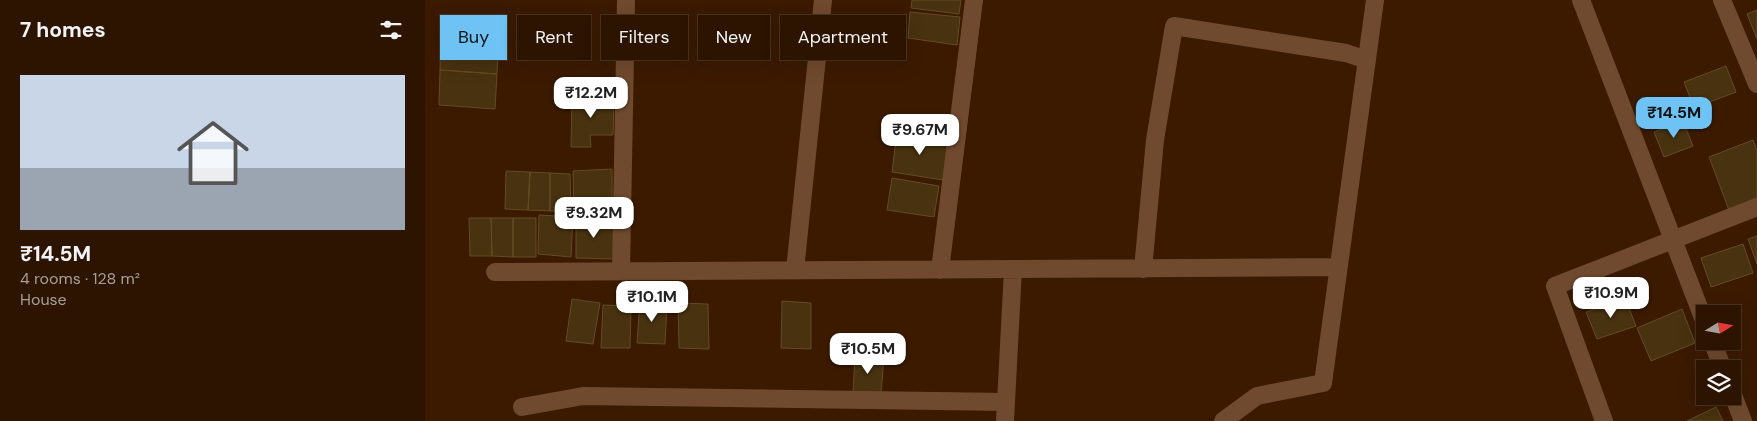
<!DOCTYPE html>
<meta charset="utf-8">
<style>
:root{--surface:#2c1400;--page:#341d0a;--text:#f1f3f6;--muted:#a69e99;--line:#483322;--accent:#6fc2f4}
body{margin:0;font-family:"DM Sans",sans-serif;background:var(--page);color:var(--text);height:100vh;display:flex;flex-direction:column;font-size:19px;white-space:nowrap}
*{box-sizing:border-box;margin:0}
p{font-size:16px;color:var(--muted)}
.icon{flex:none;width:28px;height:28px;fill:none;stroke:currentColor;stroke-width:2;stroke-linecap:round;stroke-linejoin:round}
.map{position:relative;flex:1;overflow:hidden}
.drawer{display:flex;flex-direction:column;background:var(--surface);width:425px}
.drawer>*{flex:none}
.top-card{position:absolute;left:15px;top:15px;width:475px;height:45px;display:flex;gap:10px}
.needle{width:32px;rotate:79deg}
.tools{position:absolute;left:1271px;top:305px;display:grid;gap:10px}
.tools a{display:grid;place-items:center;width:45px;height:45px;border-radius:0px;background:var(--surface);box-shadow:0 5px 20px #0002,0 0 0 1px var(--line);font-size:25px}
.price{position:absolute;translate:-50% -42px;padding:0 11px;border-radius:10px;background:#fff;color:#222;font-size:16px;line-height:32px;filter:drop-shadow(0 1px 2px #0008)}
.price::after{content:'';position:absolute;left:50%;top:30px;width:15px;height:11px;margin-left:-8px;background:inherit;clip-path:polygon(0 0,100% 0,50% 100%)}
.price.selected{background:var(--accent);color:#111}
ul{padding:0;list-style:none}
li{display:grid;align-content:center;gap:10px;height:265px;padding:0 20px}
li+li{border-top:1px solid var(--line)}
li span{display:grid;place-items:center;height:155px;border-radius:0px;color:#555}
li>.icon{margin-inline-start:auto}
span .icon{width:90px;height:90px;fill:#fffc;stroke-width:1}
li b{font-size:21px}
h2{display:flex;justify-content:space-between;align-items:center;height:60px;padding:0 20px;font-size:21px}
.tag{padding:0 18px;border-radius:0px;background:var(--surface);box-shadow:0 5px 20px #0002,0 0 0 1px var(--line);font-size:18px;line-height:45px}
.tag.selected{background:var(--accent);color:#111}
main{display:flex;flex:1;min-height:0}
.map>svg:first-child{display:block}
.building{fill:#48320f;stroke:#654c24}
.lines{fill:none;stroke-linecap:round;stroke-linejoin:round}
.minor{stroke:#704a2e;stroke-width:18}
</style>
<main>
<section class="drawer">
<h2>7 homes<svg class="icon" aria-label="filters" viewBox="0 0 24 24"><path d="M4 7h16M4 17h16"/><circle cx="9" cy="7" r="2"/><circle cx="15" cy="17" r="2"/></svg></h2>
<ul>
<li><span style="background:linear-gradient(#c9d6e8 60%,#9aa5b1 0)"><svg class="icon" aria-label="home" viewBox="0 0 24 24"><path d="M3 11l9-7 9 7M6 9v11h12V9"/></svg></span><div><b>₹14.5M</b><p>4 rooms · 128 m²</p><p>House</p></div></li>
</ul>
</section>
<div class="map">
<svg width="1332" height="421" viewBox="0 0 1332 421">
<rect width="100%" height="100%" fill="#3b1a00"/>
<path class="building" d="M487,0H536L534,14L486,8Z
M1332,10V39L1322,14Z
M485,12L535,17L532,45L483,38Z
M104,17L149,19V58L114,57L115,46L104,45Z
M16,32L74,36L72,74L15,70Z
M1301,66L1311,92L1269,108L1259,82Z
M15,70L72,74L70,109L14,105Z
M161,91L176,99L189,100L188,135H165L166,147H146L147,99Z
M1258,121L1268,146L1239,157L1229,132Z
M472,131L523,139L518,180L467,172Z
M1328,140L1332,151V199L1304,210L1284,157Z
M187,169V210L149,212L148,171Z
M81,171L105,172L103,210L80,209Z
M105,172L125,173V211L103,210Z
M125,173L145,174L146,211H125Z
M467,178L514,186L509,217L462,210Z
M114,215L148,217L146,257L113,254Z
M151,215H166V222L188,220L189,259L151,258Z
M44,218H66L67,256H45Z
M66,218H88V257L67,256Z
M88,218H111V257H88Z
M1332,236V264L1323,239Z
M1318,244L1328,273L1286,287L1276,258Z
M1200,298L1211,326L1172,339L1161,312Z
M147,299L175,303L168,344L141,341Z
M215,301L242,303L240,344L212,343Z
M357,301L386,303V349L356,348Z
M253,303L283,304L284,349L254,348Z
M178,305L206,306L205,348H176Z
M1257,309L1270,343L1226,361L1212,328Z
M430,356L459,357L456,394L428,392Z
M1291,407L1298,421H1262Z"/>
<g class="lines">
<path class="minor" d="M1156,0L1280,323
M1297,0L1332,84
M718,269L730,140L749,26L921,53L942,60
M370,270L398,0
M515,270L549,0
M196,271L201,0
M70,272L914,267
M1287,341L1298,369
M1308,395L1318,421
M97,407L158,396L580,402
M580,421L588,269
M798,421L832,396L898,383L950,0
M1179,421L1130,286L1332,207"/>
</g>
</svg>
<div class="tools">
<a><svg class="needle" viewBox="-14 -14 28 28"><path d="M0-13l5 13h-10z" fill="#e53935"/><path d="M0 13l5-13h-10z" fill="#a69e99"/></svg></a>
<a><svg class="icon" aria-label="layers" viewBox="0 0 24 24"><path d="M12 4l9 5-9 5-9-5zM3 14l9 5 9-5"/></svg></a>
</div>
<b class="price" style="left:166px;top:119px">₹12.2M</b>
<b class="price selected" style="left:1249px;top:139px">₹14.5M</b>
<b class="price" style="left:495px;top:156px">₹9.67M</b>
<b class="price" style="left:169px;top:239px">₹9.32M</b>
<b class="price" style="left:1186px;top:319px">₹10.9M</b>
<b class="price" style="left:227px;top:323px">₹10.1M</b>
<b class="price" style="left:443px;top:375px">₹10.5M</b>
<div class="top-card">
<a class="tag selected">Buy</a>
<a class="tag">Rent</a>
<a class="tag">Filters</a>
<a class="tag">New</a>
<a class="tag">Apartment</a>
</div>
</div>
</main>
